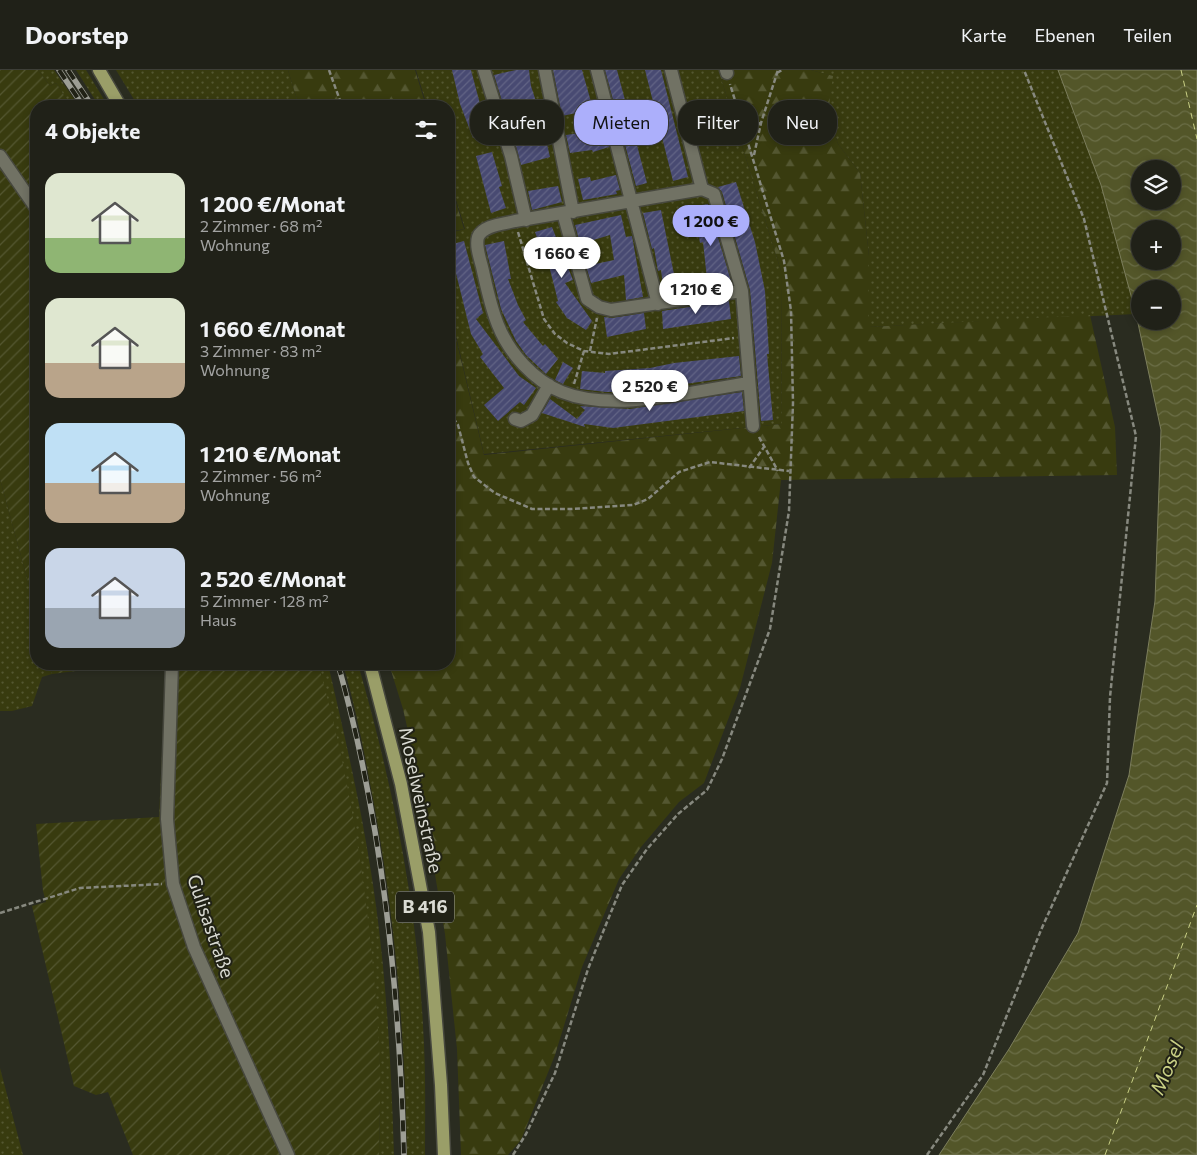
<!DOCTYPE html>
<html lang="de">
<meta charset="utf-8">
<style>
:root{--surface:#202118;--page:#2d2e25;--text:#f1f3f6;--muted:#a2a3a2;--line:#3d3e37;--accent:#acaffb}
body{margin:0;font-family:Commissioner,sans-serif;background:var(--page);color:var(--text);height:100vh;display:flex;flex-direction:column;font-size:19px;white-space:nowrap}
*{box-sizing:border-box;margin:0}
p{font-size:16px;color:var(--muted)}
.icon{flex:none;width:28px;height:28px;fill:none;stroke:currentColor;stroke-width:2;stroke-linecap:round;stroke-linejoin:round}
.map{position:relative;flex:1;overflow:hidden}
.sheet{position:absolute;left:30px;top:30px;width:425px;height:570px;display:flex;flex-direction:column;background:var(--surface);border-radius:20px;box-shadow:0 2px 8px #0003,0 0 0 1px var(--line)}
.sheet>*{flex:none}
.guide{position:absolute;left:470px;top:30px;width:475px;height:45px;display:flex;gap:10px}
.tools{position:absolute;left:1131px;top:90px;display:grid;gap:10px}
.tools a{display:grid;place-items:center;width:50px;height:50px;border-radius:50%;background:var(--surface);box-shadow:0 2px 8px #0003,0 0 0 1px var(--line);font-size:25px}
.price{position:absolute;translate:-50% -42px;padding:0 11px;border-radius:18px;background:#fff;color:#222;font-size:16px;line-height:32px;filter:drop-shadow(0 1px 2px #0008)}
.price::after{content:'';position:absolute;left:50%;top:30px;width:15px;height:11px;margin-left:-8px;background:inherit;clip-path:polygon(0 0,100% 0,50% 100%)}
.price.selected{background:var(--accent);color:#111}
ul{padding:0;list-style:none}
li{display:flex;align-items:center;gap:15px;height:125px;padding:0 15px}
li span{display:grid;place-items:center;flex:none;width:140px;height:100px;border-radius:15px;color:#555}
li>.icon{margin-inline-start:auto}
span .icon{width:60px;height:60px;fill:#fffc;stroke-width:1}
li b{font-size:21px}
h2{display:flex;justify-content:space-between;align-items:center;height:60px;padding:0 15px;font-size:21px}
.chip{padding:0 18px;border-radius:20px;background:var(--surface);box-shadow:0 2px 8px #0003,0 0 0 1px var(--line);font-size:18px;line-height:45px}
.chip.selected{background:var(--accent);color:#111}
header{display:flex;align-items:center;gap:30px;box-sizing:border-box;height:70px;padding:0 25px;background:var(--surface);border-bottom:1px solid var(--line)}
header strong{font-size:24px}
nav{display:flex;gap:28px;margin-inline-start:auto;font-size:18px}
.map>svg:first-child{display:block}
.grass{fill:url(#grass-dots)}
.forest{fill:url(#forest-firs)}
.garden{fill:url(#garden-furrows)}
.water{fill:url(#water-waves);stroke:#7c7e5c;fill-rule:evenodd}
.lines{fill:none;stroke-linecap:round;stroke-linejoin:round}
.ferry{stroke:#c9d085;stroke-width:1;stroke-dasharray:6 5;stroke-linecap:butt}
.building{fill:url(#building-hatch)}
.minor-casing{stroke:#47483e;stroke-width:15}
.major-casing{stroke:#47483e;stroke-width:15}
.path{stroke:#87897f;stroke-width:2.5;stroke-dasharray:5 2.5;stroke-linecap:butt}
.minor{stroke:#717264;stroke-width:12}
.major{stroke:#9a9e68;stroke-width:12}
.rail-casing{stroke:#9d9e95;stroke-width:5.5}
.rail{stroke:#212216;stroke-width:4;stroke-dasharray:11;stroke-linecap:butt}
.labels{text-anchor:middle;stroke-width:4;stroke-linejoin:round;paint-order:stroke}
.shield{fill:#212216;stroke:#a2a49a;stroke-width:1}
.shield-label{font-size:18px;font-weight:bold;fill:#dadbd3}
.street-label{font-size:19px;fill:#dadbd3;stroke:#212216}
.water-label{font-size:20px;font-style:italic;fill:#c9d085;stroke:#212216}
</style>
<header>
<strong>Doorstep</strong>
<nav><a>Karte</a><a>Ebenen</a><a>Teilen</a></nav>
</header>
<div class="map">
<svg width="1197" height="1085" viewBox="0 0 1197 1085">
<defs>
<pattern id="grass-dots" width="8" height="8" patternUnits="userSpaceOnUse" patternTransform="scale(1.25)"><rect width="8" height="8" fill="#383b0f"/><path d="M2 2h.1M6 6h.1" fill="none" stroke="#545731" stroke-width="1.8" stroke-linecap="round"/></pattern>
<pattern id="forest-firs" width="22" height="20" patternUnits="userSpaceOnUse" patternTransform="scale(1.25)"><rect width="22" height="20" fill="#383b0f"/><path d="M5 1l3.5 6h-7zM16 11l3.5 6h-7z" fill="#545731"/></pattern>
<pattern id="garden-furrows" width="10" height="10" patternUnits="userSpaceOnUse" patternTransform="scale(1.25)"><rect width="10" height="10" fill="#383b0f"/><path d="M-1 1l2-2M0 10L10 0M9 11l2-2" fill="none" stroke="#545731"/></pattern>
<pattern id="water-waves" width="16" height="10" patternUnits="userSpaceOnUse" patternTransform="scale(1.25)"><rect width="16" height="10" fill="#535629"/><path d="M0 5q4-4 8 0t8 0" fill="none" stroke="#6b6e47"/></pattern>
<pattern id="building-hatch" width="6" height="6" patternUnits="userSpaceOnUse" patternTransform="scale(1.25)"><rect width="6" height="6" fill="#484a72"/><path d="M-1 1l2-2M0 6l6-6M5 7l2-2" fill="none" stroke="#626485"/></pattern>
</defs>
<rect width="100%" height="100%" fill="#2a2c20"/>
<path class="grass" d="M38,0H54L79,36H71L56,13L50,16Z
M76,0H86L108,36H99Z
M116,0H288L299,36H138Z
M416,0H733L720,5L781,201L782,354L484,384L449,237V163L465,159L449,107V36H427Z
M811,0H1058L1101,115L1136,244L869,257V186L860,103L838,74L828,43L832,6Z
M0,409L36,541V594H50L52,604L42,607L32,636L12,641H0Z
M318,594H328C344,663 360,731 371,802C386,895 391,990 394,1085H379L380,995L368,866L360,797Z
M343,594H358C392,712 417,833 423,956C426,999 425,1042 425,1085H407C405,958 394,833 369,708C362,670 354,632 343,594Z
M0,998L23,1085H0Z"/>
<path class="forest" d="M288,0H415L426,36H299Z
M733,0H811L833,6L828,43L838,74L860,103L869,186V257L1090,245L1115,357L1117,405L781,410L772,493L740,618L704,713L679,732L641,777L619,809L582,897L555,985L521,1070L508,1085H461L457,979L445,864L419,709L403,639L389,594H449V240L484,385L782,354L781,201L720,5Z
M449,109L464,159L449,162Z"/>
<path class="garden" d="M0,0H38L50,16L56,13L71,36H36V541L0,409Z
M50,594H132L52,604Z
M166,594H318C354,717 374,865 380,994C381,1024 379,1055 379,1085H133L108,1022L96,1025L74,1016L32,836L46,832L43,821L36,754L159,747Z"/>
<path class="water" d="M1058,0H1197V1085H939L1009,979L1078,863L1129,705L1155,531L1161,360L1136,244L1101,115ZM1140,99H1172V131H1140ZM1140,159H1172V191H1140ZM1140,219H1172V251H1140Z"/>
<g class="lines">
<path class="ferry" d="M1181,0L1197,69
M1105,1085L1197,835"/>
</g>
<path class="building" d="M452,0H471L488,64L473,68L460,34Z
M516,0H529L531,16L541,47L510,57L494,5Z
M553,0H582L599,60L604,59L609,77L593,82L592,80L570,83L566,65L586,62L581,42L562,46Z
M605,0H617L647,113L636,116Z
M645,0H661L688,107L673,111Z
M546,70L550,87L521,95L516,76Z
M492,82L502,116L499,117L506,138L491,143L476,86Z
M616,105L620,120L616,121L617,124L583,130L578,109L590,107L591,111Z
M736,112L755,172L765,221L769,284H767L773,350L761,351L750,220L722,122L718,117Z
M558,116L562,132L532,140L528,121Z
M708,134L732,214L708,218L703,172L700,173L696,150L691,151L689,137Z
M661,140L675,209L680,208V222L664,224L661,200L658,201L654,178L652,179L643,143Z
M621,145L626,167L632,166L643,227L626,230L624,205L591,213L586,196L614,190L610,165L580,174L575,155Z
M552,157L573,210L565,213L592,251L586,260L567,248L556,232L558,231L543,172L539,173L535,162Z
M464,171L483,243L476,249L519,306L536,318L524,335L520,332L498,351L484,335L504,318L480,287L483,284L471,264L449,175Z
M504,171L511,209H508L518,235L526,250L523,252L543,276L545,274L558,289L546,304L526,285L516,271L501,239L485,175Z
M729,231L731,249L663,259L662,241Z
M644,243L646,259L607,267L604,247L612,248Z
M739,286L741,306L629,322H606L580,319L582,301L605,303V301L650,298L674,293Z
M563,292L573,298L563,314L555,310Z
M742,322L744,341L613,358L584,354L585,357L542,343L550,329L577,349L585,340L580,336L630,339Z"/>
<g class="lines">
<defs>
<path id="minor" d="M484,0L511,86L526,150
M545,0L573,142
M597,0L658,234
M671,0L702,119L714,124L742,221L753,356
M726,0L727,3
M0,86L36,138
M702,119L515,151C504,154 483,155 478,167C475,177 481,191 483,201C487,219 491,238 498,255C509,283 534,311 562,322C614,343 693,321 749,313
M563,143L587,229L599,237L611,240L742,221
M515,349L521,351L532,345L549,315
M172,594L167,749L173,814L194,877L288,1085"/>
<path id="major" d="M99,0L120,36
M370,594L401,714L429,862L441,1015L444,1085"/>
</defs>
<use href="#minor" class="minor-casing"/>
<use href="#major" class="major-casing"/>
<path class="path" d="M329,0L342,36
M777,3L782,0
M744,57L761,53
M754,85L761,53L778,0
M518,162L544,249L555,264L567,273L584,281L609,284L734,268
M590,281L597,248
M574,314L584,281
M449,342L458,355L468,393L474,407L495,423L532,439H572L633,435L648,429L679,402L710,392L789,401
M759,367L778,401
M749,398L764,377
M0,843L80,818L162,814
M513,1085L526,1064L555,1003L588,899L622,815L647,779L678,744L707,720L722,689L770,559L789,441L793,333L791,241L784,191L730,14
M927,1085L983,1005L1041,860L1107,713L1110,627L1136,366L1084,149L1024,0"/>
<use href="#minor" class="minor"/>
<use href="#major" class="major"/>
<defs>
<path id="rail" d="M59,0L83,36
M68,0L92,36
M338,594C383,754 399,919 404,1085"/>
</defs>
<use href="#rail" class="rail-casing"/>
<use href="#rail" class="rail"/>
</g>
<g class="labels">
<rect class="shield" x="396" y="821.5" width="58" height="31" rx="4"/>
<g class="shield-label">
<text x="425" y="843">B 416</text>
</g>
<g class="street-label">
<text transform="translate(421 730) rotate(78)" y="7">Moselweinstraße</text>
<text transform="translate(211 856) rotate(71)" y="7">Gulisastraße</text>
</g>
<g class="water-label">
<text transform="translate(1167 998) rotate(-67)" y="7">Mosel</text>
</g>
</g>
</svg>
<div class="tools">
<a><svg class="icon" aria-label="layers" viewBox="0 0 24 24"><path d="M12 4l9 5-9 5-9-5zM3 14l9 5 9-5"/></svg></a>
<a>+</a>
<a>−</a>
</div>
<b class="price selected" style="left:711px;top:177px">1 200 €</b>
<b class="price" style="left:562px;top:209px">1 660 €</b>
<b class="price" style="left:696px;top:245px">1 210 €</b>
<b class="price" style="left:650px;top:342px">2 520 €</b>
<div class="guide">
<a class="chip">Kaufen</a>
<a class="chip selected">Mieten</a>
<a class="chip">Filter</a>
<a class="chip">Neu</a>
</div>
<section class="sheet">
<h2>4 Objekte<svg class="icon" aria-label="filters" viewBox="0 0 24 24"><path d="M4 7h16M4 17h16"/><circle cx="9" cy="7" r="2"/><circle cx="15" cy="17" r="2"/></svg></h2>
<ul>
<li><span style="background:linear-gradient(#dfe7d0 65%,#8fb573 0)"><svg class="icon" aria-label="home" viewBox="0 0 24 24"><path d="M3 11l9-7 9 7M6 9v11h12V9"/></svg></span><div><b>1 200 €/Monat</b><p>2 Zimmer · 68 m²</p><p>Wohnung</p></div></li>
<li><span style="background:linear-gradient(#dfe7d0 65%,#b9a48a 0)"><svg class="icon" aria-label="home" viewBox="0 0 24 24"><path d="M3 11l9-7 9 7M6 9v11h12V9"/></svg></span><div><b>1 660 €/Monat</b><p>3 Zimmer · 83 m²</p><p>Wohnung</p></div></li>
<li><span style="background:linear-gradient(#bfe0f5 60%,#b9a48a 0)"><svg class="icon" aria-label="home" viewBox="0 0 24 24"><path d="M3 11l9-7 9 7M6 9v11h12V9"/></svg></span><div><b>1 210 €/Monat</b><p>2 Zimmer · 56 m²</p><p>Wohnung</p></div></li>
<li><span style="background:linear-gradient(#c9d6e8 60%,#9aa5b1 0)"><svg class="icon" aria-label="home" viewBox="0 0 24 24"><path d="M3 11l9-7 9 7M6 9v11h12V9"/></svg></span><div><b>2 520 €/Monat</b><p>5 Zimmer · 128 m²</p><p>Haus</p></div></li>
</ul>
</section>
</div>
